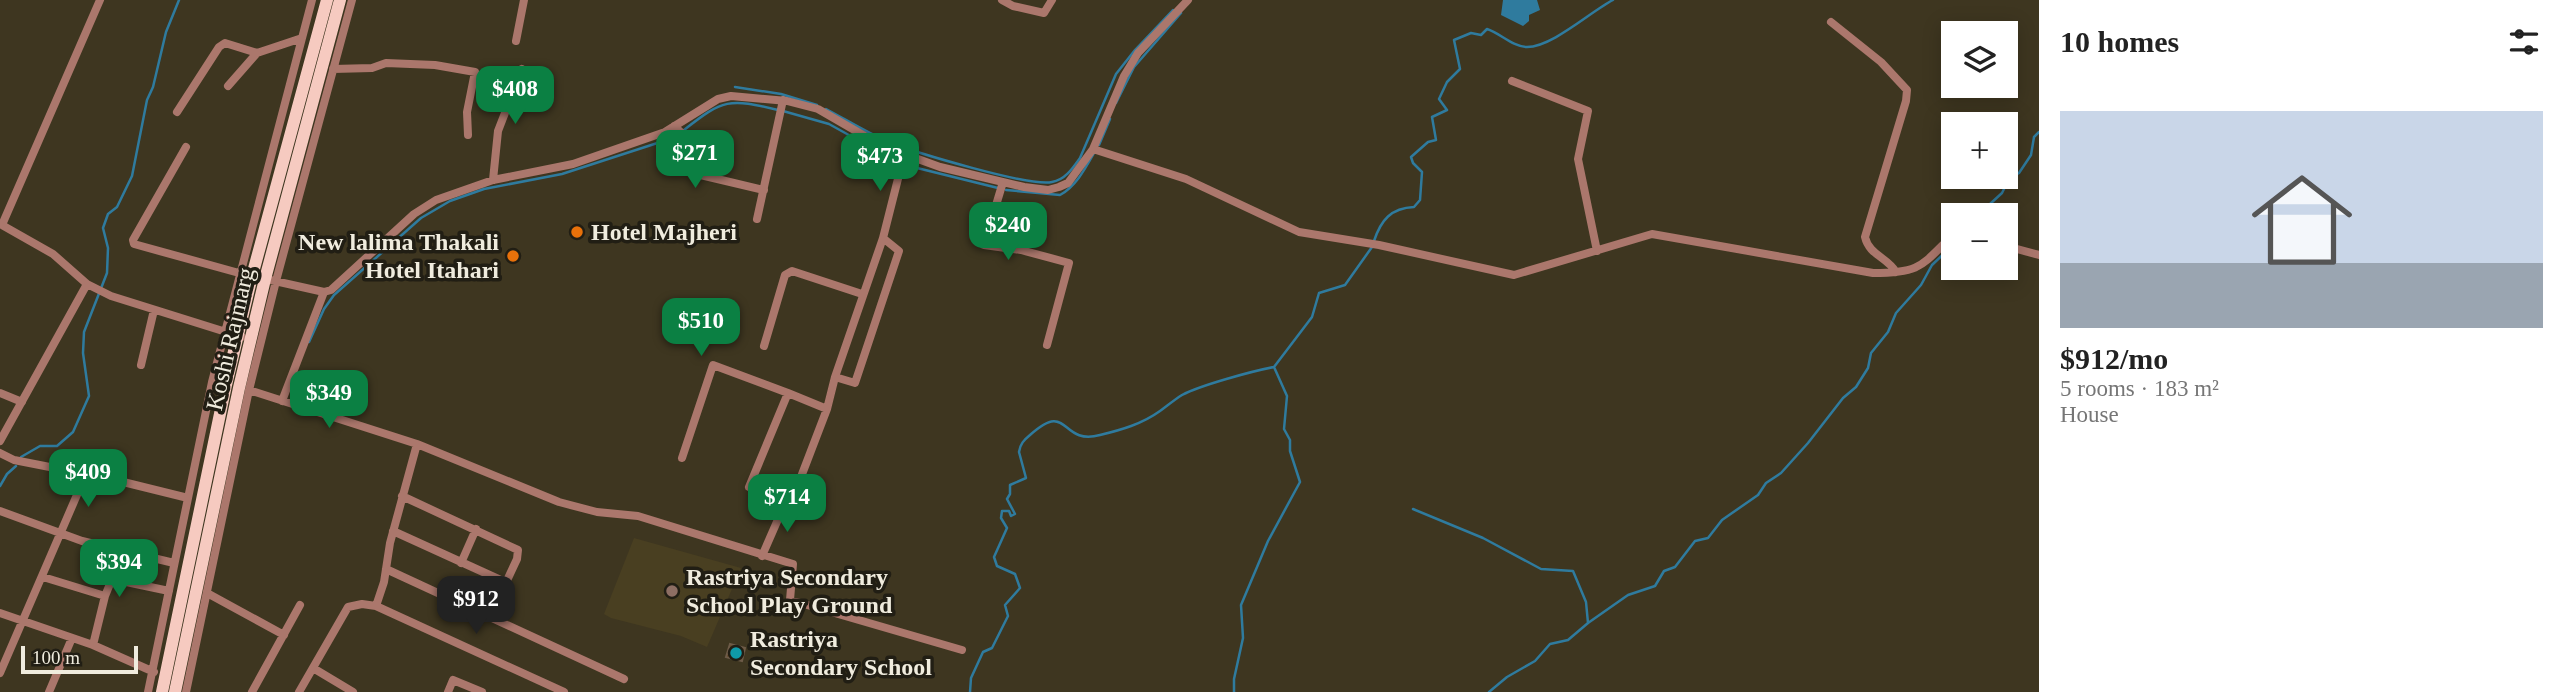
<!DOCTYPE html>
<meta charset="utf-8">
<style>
:root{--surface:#fff;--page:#f6f6f6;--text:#222;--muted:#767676;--line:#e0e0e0;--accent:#0b8043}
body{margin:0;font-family:"Times New Roman",serif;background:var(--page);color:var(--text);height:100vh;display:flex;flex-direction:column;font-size:26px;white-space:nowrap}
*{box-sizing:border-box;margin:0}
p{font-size:23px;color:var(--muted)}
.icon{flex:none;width:38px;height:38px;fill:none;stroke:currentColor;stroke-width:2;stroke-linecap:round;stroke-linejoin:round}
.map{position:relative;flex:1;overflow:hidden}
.details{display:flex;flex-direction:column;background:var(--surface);width:525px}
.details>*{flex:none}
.tools{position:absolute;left:1941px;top:21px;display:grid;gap:14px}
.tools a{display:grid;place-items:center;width:77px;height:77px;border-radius:0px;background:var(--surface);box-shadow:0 4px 18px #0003;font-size:35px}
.scale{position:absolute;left:21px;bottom:18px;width:117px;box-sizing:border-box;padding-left:7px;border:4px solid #f0ecde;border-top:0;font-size:19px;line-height:24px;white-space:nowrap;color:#f0ecde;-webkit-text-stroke:5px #211e14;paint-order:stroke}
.price{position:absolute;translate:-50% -60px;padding:0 16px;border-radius:14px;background:var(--accent);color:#fff;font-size:23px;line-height:46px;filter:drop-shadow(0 2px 4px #0008)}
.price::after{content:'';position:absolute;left:50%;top:42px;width:21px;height:16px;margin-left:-10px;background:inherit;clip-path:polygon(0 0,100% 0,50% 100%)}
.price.current{background:#222;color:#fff}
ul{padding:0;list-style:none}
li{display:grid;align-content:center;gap:14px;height:371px;padding:0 21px}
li+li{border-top:2px solid var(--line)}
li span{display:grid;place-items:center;height:217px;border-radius:0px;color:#555}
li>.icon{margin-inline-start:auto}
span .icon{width:126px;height:126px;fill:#fffc;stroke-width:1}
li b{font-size:30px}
h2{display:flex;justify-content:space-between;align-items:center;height:84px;padding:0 21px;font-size:30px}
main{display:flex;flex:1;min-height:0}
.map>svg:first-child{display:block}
.built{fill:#493f21}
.water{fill:#2f7b9e}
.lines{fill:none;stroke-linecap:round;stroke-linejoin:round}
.stream{stroke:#2f7b9e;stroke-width:2.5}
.building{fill:#634218;stroke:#6d5b48;stroke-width:2}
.street{stroke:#ab776c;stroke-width:8}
.primary{stroke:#f6cac0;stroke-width:12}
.food-dot{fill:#e8710a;stroke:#211e14;stroke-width:2.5}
.education-dot{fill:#8d6e63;stroke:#211e14;stroke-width:2.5}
.culture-dot{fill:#0f9aa8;stroke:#211e14;stroke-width:2.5}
.labels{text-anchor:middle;stroke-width:7;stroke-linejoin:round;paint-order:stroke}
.poi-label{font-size:24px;font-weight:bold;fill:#f0ecde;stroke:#211e14;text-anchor:start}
.street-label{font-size:24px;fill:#f0ecde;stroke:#211e14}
</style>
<main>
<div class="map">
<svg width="2039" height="692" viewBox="0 0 2039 692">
<rect width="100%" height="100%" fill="#3e3620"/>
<path class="built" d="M634,538L741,568L707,647L681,636L611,618L604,614Z"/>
<path class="water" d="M1503,0H1537L1540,10L1529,15V21L1523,26L1501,15Z"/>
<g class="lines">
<path class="stream" d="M735,87L781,94L817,105
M1116,103L1134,67L1181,13
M826,109C847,120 867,133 889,142C914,152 1029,187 1052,182C1065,180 1073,168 1080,158L1116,74L1135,50L1173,10
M783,111L829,124L899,163
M684,130C723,99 729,98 778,110
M1099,145L1110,119
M905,165L998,188
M1006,190L1060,195C1076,186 1085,169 1094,153
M1978,215L2002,193L2009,179L2019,173L2031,155L2034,137L2039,132
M1374,241C1381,220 1391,208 1414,207L1420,200L1422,172L1413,163L1411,157L1428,142L1436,140L1432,117L1447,110L1439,99L1447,82L1460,69L1454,40L1471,33L1481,35L1487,29C1500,33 1513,47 1527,47C1552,47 1590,12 1613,0
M309,342L324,309L334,295L421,218L450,201L484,189L562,174L679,136
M21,457L40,446H57L73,432L89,396L83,353L84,332L107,273L108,248L103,228L108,214L117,207L132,176L147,100L153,87L166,32L179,0
M0,486L7,474L16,466
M1413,509L1483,538L1541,569L1573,571L1586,602L1588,623
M970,692L971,678L983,652L992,648L1008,616L1005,605L1020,588L1015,574L997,566L994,557L1007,528L1001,518L1002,511H1009L1011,516L1015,514L1007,499L1010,494V485L1026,478L1019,452C1020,444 1024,440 1030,435C1070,399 1059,446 1100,435C1121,430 1142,424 1160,411C1167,406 1174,400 1182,395C1201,385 1253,371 1274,367L1312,317L1319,293L1345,285L1372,247
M1234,692V679L1243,638L1241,605L1268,541L1300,482L1290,451V440L1284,429L1287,396L1274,367
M1489,692L1507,677L1535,661L1550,644L1568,640L1588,623L1628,595L1655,586L1664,571L1675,567L1695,541L1708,538L1722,520L1758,495L1766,483L1781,473L1808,443L1843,398L1856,387L1868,368L1871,353L1888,332L1896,313L1921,285L1932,265L1953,245"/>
</g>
<path class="building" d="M730,644L745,648L742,661L726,657Z"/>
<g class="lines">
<path class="street" d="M1002,0L1013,6L1044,13L1052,0
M1831,22L1881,62L1907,90L1906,101L1865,237C1869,255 1887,257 1896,272
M516,41L524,0
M333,69L372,68L386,63L435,65L475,72L467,112L468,135
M1512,81L1588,111L1578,159L1597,251
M228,86L257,53
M177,112L219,47L225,43L257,53L302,38
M674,126L685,136L692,173L764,190
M186,147L133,240L134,244L239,273L324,292L331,290L414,214L436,200L493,180L573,164L665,132L718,99L731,96L787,101L818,109L882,146L940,167L1024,187L1048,190L1059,187L1068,183L1093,149L1124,76L1138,53L1188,0
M1093,149L1186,179L1299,232L1379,245L1514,275L1652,234L1873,273C1921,273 1921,266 1953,235
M493,180L498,131L522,69
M1003,182L984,245L1021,250L1069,263L1047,345
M757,219L783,100
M0,224L53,254L87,284L111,296L242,337
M2,225L100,0
M883,238L835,377L855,383L899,251L883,238L904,155
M2006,246L2039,255
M764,346L785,275L792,271L862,294
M141,365L154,310
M249,390L417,444L559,502L597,512L638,516L793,564L790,600L962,650
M0,393L22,402
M282,401L324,292
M827,409L788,393L749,487L791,503L827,409L835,377
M0,441L87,284
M0,453L14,460L111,479L188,498
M682,458L713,365L788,393
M402,496L518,550L517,559L490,617
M0,511L82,541L174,563
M393,531L505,582
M762,556L786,501
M461,563L476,529
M386,569L624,679
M43,577L105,596
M207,593L284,635
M376,606L384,582L390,543L417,444
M0,613L93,645L154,672
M93,645L105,596L112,579L169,591
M313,668L353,692
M0,673L86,474
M49,692L72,638
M148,692L212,382L312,0
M186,692L249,390L276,281L352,0
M252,692L300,605
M299,692L348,607L362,604L376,606L564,692
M448,692L453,680L482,692"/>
<path class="primary" d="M162,692L226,385L252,276L327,0
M175,692L239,388L265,279L340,0"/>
</g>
<g class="food-dot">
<circle cx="577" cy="232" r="7"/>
<circle cx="513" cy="256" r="7"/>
</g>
<circle class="education-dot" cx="672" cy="591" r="7"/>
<circle class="culture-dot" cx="736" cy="653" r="7"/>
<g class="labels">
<g class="poi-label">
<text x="591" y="240">Hotel Majheri</text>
<text x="499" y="250" text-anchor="end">New lalima Thakali<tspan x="499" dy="28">Hotel Itahari</tspan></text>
<text x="686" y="585">Rastriya Secondary<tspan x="686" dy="28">School Play Ground</tspan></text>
<text x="750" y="647">Rastriya<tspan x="750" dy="28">Secondary School</tspan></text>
</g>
<g class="street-label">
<text transform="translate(230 339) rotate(-77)" y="8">Koshi Rajmarg</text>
</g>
</g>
</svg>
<div class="tools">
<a><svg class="icon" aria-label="layers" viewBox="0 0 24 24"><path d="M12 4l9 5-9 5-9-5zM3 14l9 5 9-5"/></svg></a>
<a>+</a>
<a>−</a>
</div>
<div class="scale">100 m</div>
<b class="price" style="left:515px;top:126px">$408</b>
<b class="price" style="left:695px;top:190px">$271</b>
<b class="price" style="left:880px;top:193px">$473</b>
<b class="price" style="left:1008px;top:262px">$240</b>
<b class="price" style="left:701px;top:358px">$510</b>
<b class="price" style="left:329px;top:430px">$349</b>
<b class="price" style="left:88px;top:509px">$409</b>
<b class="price" style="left:787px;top:534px">$714</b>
<b class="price" style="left:119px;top:599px">$394</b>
<b class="price current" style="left:476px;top:636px">$912</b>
</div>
<section class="details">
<h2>10 homes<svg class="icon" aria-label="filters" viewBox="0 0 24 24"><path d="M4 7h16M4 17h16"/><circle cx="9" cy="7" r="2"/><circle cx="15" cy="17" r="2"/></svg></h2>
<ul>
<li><span style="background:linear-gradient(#c9d6e8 70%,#9aa5b1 0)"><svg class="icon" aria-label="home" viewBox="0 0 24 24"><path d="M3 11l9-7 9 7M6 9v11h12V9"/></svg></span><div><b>$912/mo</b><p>5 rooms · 183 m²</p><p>House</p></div></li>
</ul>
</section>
</main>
